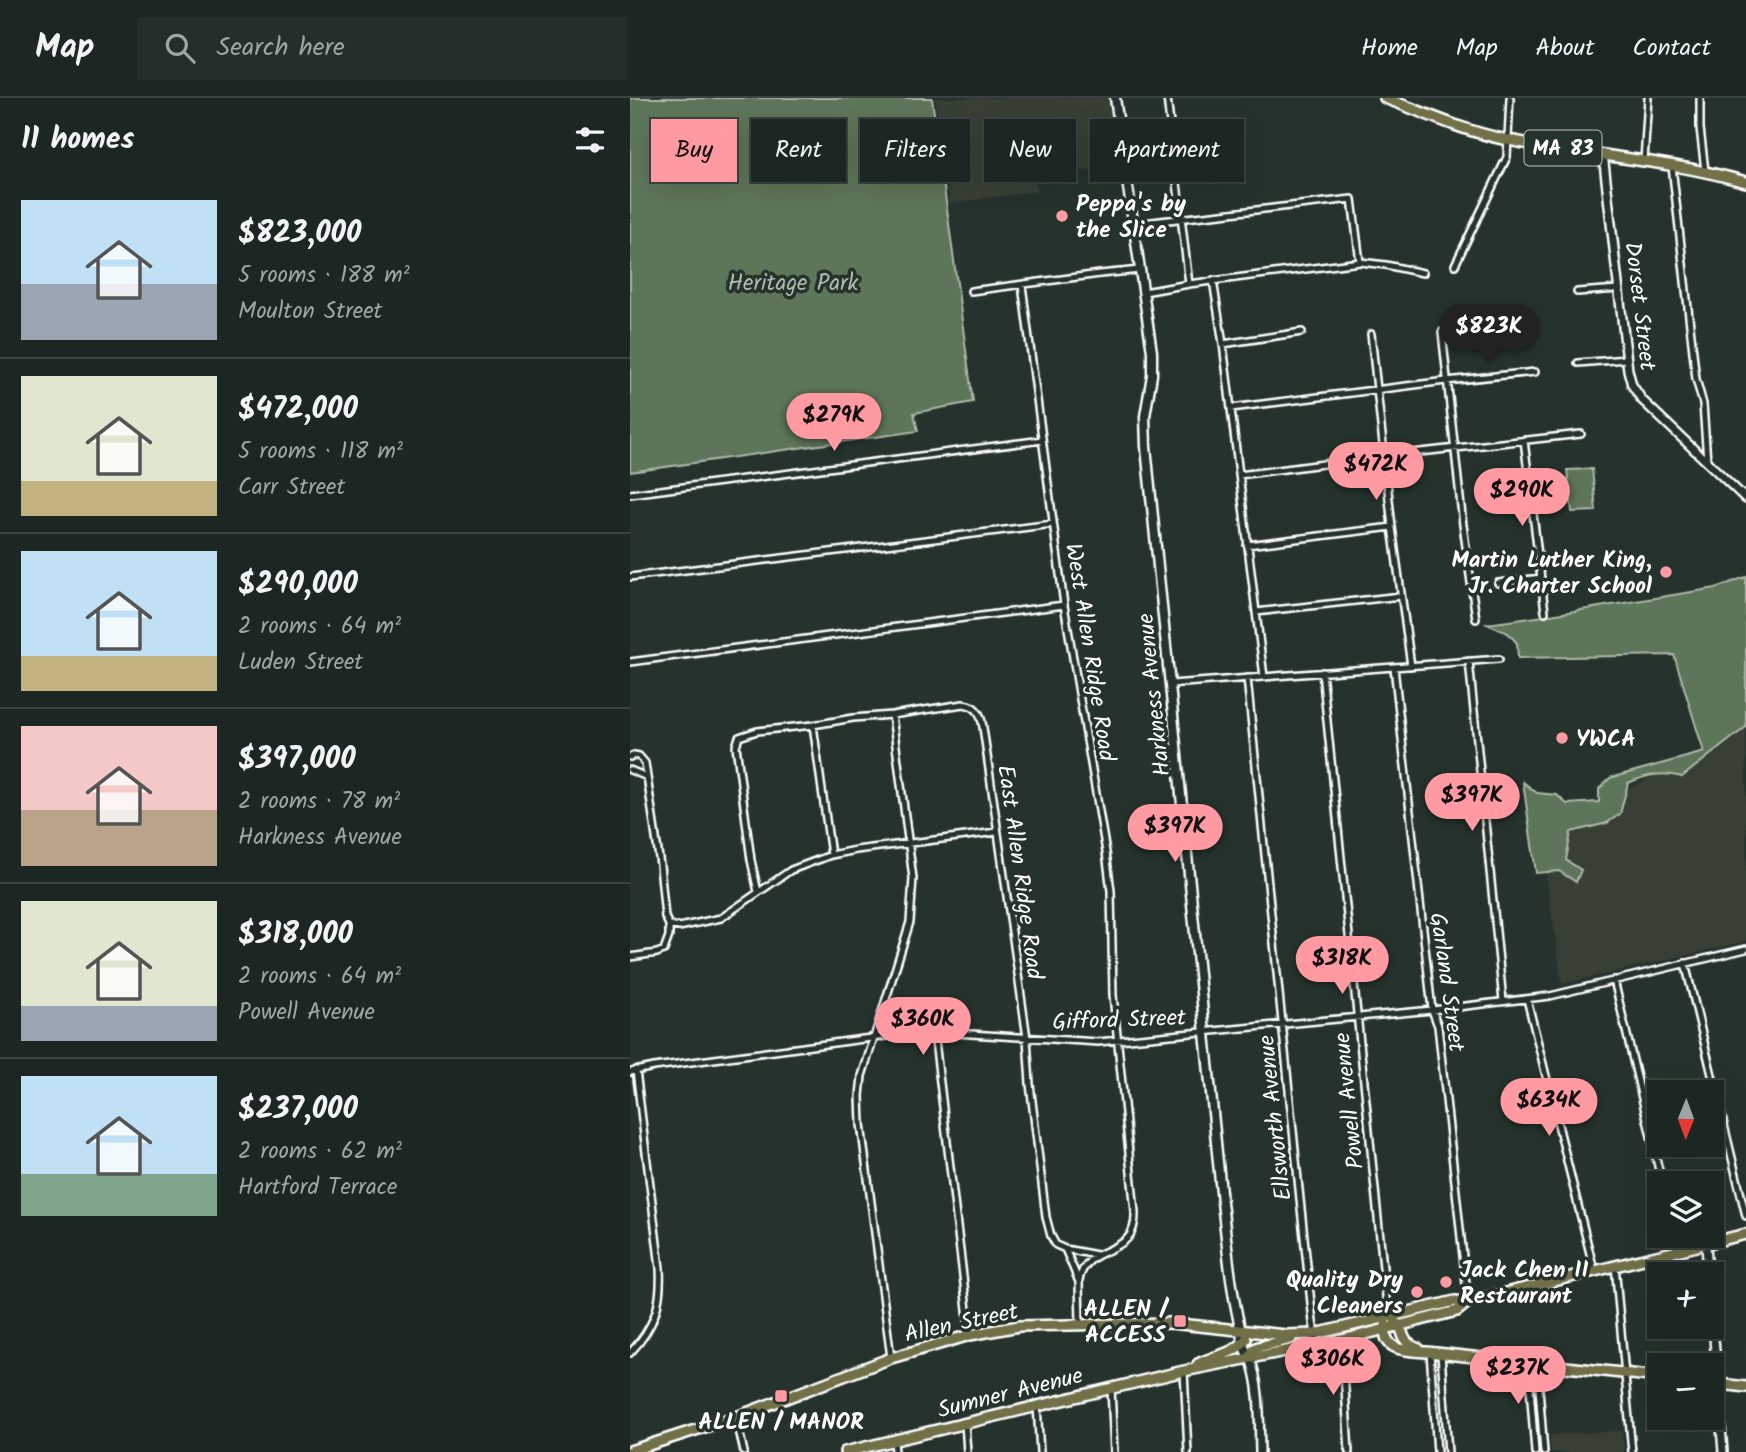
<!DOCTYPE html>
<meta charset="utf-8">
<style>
:root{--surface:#1c2622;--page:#252e2a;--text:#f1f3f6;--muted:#a0a5a5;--line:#3a4340;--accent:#ff9aa2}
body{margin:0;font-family:Kalam,sans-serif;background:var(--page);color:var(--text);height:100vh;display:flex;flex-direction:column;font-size:26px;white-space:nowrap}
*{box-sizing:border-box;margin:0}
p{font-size:23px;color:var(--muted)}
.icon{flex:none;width:38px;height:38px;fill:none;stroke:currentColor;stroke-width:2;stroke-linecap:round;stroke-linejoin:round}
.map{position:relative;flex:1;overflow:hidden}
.sheet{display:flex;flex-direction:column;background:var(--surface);width:630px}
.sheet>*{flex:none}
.top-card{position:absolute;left:21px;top:21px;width:665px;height:63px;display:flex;gap:14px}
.needle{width:46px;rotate:181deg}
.tools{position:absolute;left:1017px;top:982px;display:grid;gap:14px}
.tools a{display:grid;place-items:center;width:77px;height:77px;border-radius:0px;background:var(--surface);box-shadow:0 7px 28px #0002,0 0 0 2px var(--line);font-size:35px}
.price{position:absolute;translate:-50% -60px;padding:0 16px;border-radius:24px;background:var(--accent);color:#111;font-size:23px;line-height:46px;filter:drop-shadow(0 2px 4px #0008)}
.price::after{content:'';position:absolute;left:50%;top:42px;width:21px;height:16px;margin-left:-10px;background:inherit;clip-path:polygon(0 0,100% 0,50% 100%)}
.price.current{background:#222;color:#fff}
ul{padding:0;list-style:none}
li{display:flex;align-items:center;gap:21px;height:175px;padding:0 21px}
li+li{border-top:2px solid var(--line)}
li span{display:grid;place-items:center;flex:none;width:196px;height:140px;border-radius:0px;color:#555}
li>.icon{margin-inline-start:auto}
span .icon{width:84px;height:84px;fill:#fffc;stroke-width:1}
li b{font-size:30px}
h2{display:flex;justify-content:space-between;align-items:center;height:84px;padding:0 21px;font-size:30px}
.pill{padding:0 24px;border-radius:0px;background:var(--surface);box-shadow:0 7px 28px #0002,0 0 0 2px var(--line);font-size:24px;line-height:63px}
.pill.current{background:var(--accent);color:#111}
header{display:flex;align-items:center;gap:42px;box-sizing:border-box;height:98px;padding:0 35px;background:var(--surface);border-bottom:2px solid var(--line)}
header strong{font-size:33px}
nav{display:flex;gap:38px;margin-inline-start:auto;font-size:24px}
.search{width:490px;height:63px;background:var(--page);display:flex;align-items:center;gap:18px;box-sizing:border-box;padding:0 24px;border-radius:0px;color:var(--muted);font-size:26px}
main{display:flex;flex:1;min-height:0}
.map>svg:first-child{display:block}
.built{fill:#374036}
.green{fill:#5d7458;stroke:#aebaac;stroke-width:2}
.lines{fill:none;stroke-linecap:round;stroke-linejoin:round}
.minor-casing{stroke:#fff;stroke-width:10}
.tertiary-casing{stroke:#fff;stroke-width:12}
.secondary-casing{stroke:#fff;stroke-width:13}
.primary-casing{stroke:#fff;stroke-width:14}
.minor{stroke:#26332d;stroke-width:5}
.tertiary{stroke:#26332d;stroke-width:7}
.secondary{stroke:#26332d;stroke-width:8}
.primary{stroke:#71704a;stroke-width:9}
.poi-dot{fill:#ff9aa2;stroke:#26332d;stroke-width:2.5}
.labels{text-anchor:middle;stroke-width:7;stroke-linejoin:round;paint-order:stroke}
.shield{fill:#26332d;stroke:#bec2c0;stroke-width:2}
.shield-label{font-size:21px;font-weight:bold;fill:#fff}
.poi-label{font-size:23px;font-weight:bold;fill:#fff;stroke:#26332d;text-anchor:start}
.park-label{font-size:23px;fill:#aebaac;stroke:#26332d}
.street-label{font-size:23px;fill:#fff;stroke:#26332d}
</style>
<header>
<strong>Map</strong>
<div class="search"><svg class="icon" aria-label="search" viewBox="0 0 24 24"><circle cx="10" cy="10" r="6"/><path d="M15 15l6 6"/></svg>Search here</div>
<nav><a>Home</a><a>Map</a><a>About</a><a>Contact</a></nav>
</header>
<main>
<section class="sheet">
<h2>11 homes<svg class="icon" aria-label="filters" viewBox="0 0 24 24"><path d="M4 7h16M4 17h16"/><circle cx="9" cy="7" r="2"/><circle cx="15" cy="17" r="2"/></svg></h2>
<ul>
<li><span style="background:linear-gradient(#bfe0f5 60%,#9aa5b1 0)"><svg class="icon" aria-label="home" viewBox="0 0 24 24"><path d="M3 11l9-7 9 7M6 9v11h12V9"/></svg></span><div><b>$823,000</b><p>5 rooms · 188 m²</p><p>Moulton Street</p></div></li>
<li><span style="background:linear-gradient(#dfe7d0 75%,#c2b280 0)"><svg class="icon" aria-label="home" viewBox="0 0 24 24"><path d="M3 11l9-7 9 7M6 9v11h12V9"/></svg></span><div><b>$472,000</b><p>5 rooms · 118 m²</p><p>Carr Street</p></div></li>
<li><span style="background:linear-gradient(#bfe0f5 75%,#c2b280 0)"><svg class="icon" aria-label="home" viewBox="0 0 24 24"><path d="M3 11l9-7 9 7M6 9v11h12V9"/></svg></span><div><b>$290,000</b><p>2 rooms · 64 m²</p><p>Luden Street</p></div></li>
<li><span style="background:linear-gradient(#f6c9c9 60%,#b9a48a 0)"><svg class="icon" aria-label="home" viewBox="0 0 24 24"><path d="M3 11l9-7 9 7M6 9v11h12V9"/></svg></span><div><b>$397,000</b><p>2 rooms · 78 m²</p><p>Harkness Avenue</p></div></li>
<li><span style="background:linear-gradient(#dfe7d0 75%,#9aa5b1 0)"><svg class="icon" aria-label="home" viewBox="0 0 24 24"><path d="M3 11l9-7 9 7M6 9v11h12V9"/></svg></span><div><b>$318,000</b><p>2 rooms · 64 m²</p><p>Powell Avenue</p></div></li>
<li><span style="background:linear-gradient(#bfe0f5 70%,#7fa58c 0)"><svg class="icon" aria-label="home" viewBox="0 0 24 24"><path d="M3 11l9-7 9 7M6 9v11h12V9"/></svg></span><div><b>$237,000</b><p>2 rooms · 62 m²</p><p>Hartford Terrace</p></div></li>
</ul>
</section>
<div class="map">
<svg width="1116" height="1354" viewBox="0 0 1116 1354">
<rect width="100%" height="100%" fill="#26332d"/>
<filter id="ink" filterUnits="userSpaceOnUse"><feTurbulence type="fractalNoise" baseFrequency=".0143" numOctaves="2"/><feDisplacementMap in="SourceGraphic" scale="14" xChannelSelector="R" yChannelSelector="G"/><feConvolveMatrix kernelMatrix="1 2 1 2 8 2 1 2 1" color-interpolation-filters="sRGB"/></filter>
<g filter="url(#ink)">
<path class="built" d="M305,0H479L489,68L405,79L407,93L320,105Z
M1116,627V843L932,886L908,721L1007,687Z
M992,1333L994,1354H921L920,1337Z"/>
<path class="green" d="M0,0H302L343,304L284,315L288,333L0,374Z
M962,371L966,413L942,414L937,372Z
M1116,479V629L1052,679C1033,673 1017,677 998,685L990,716L977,725L941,734L936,762L951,772L946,784L929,773L906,775L893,684L907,695L927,697L937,706L969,704V691L980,680L1074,654L1044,557L888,560L887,545L878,535L857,526L914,518L1086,490Z"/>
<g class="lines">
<defs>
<path id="minor" d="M537,0L559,186
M1070,0V30L1075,73
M1014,63L1018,0
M1042,68L1066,281L1073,306L1077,363
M504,126L722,101L730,164
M825,167L877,59L880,0
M583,182L593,246L634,579
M392,187L434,507L476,754L481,793L483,897L505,1114C507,1162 458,1142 449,1182
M341,193L470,176L510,172
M514,194L559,186L730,164L756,167L793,175
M947,194L989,191
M812,234L833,427L846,521
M741,236L762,429L781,568
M593,246L672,234
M948,265L997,261
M601,310L816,283L905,274
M894,342L915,514
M609,377L755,358L951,336
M0,396L412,342
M617,447L762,429
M0,479L423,426
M868,485L911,480
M626,514L771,498
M839,563L873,903
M0,564L434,507
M764,569L802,912L808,928L838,1204
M692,574L758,1218
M617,580L670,1101L683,1224L687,1247
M541,586L869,561
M183,627L201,757
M0,659L4,657L9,658L15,665L30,767L35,819L39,827V838L34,852L27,855L0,859
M0,672L17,679
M128,794L121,762L109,670L106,648L109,639L127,633L183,627L223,620L262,617L333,606C354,608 352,627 355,643L397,940L400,986L416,1119L421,1138L426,1147L435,1151L449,1184L450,1227
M39,827L49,829L91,820L161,772L201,757L226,752L367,734
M1055,865L1116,1118
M984,882L1032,1085
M897,901L964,1172
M304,934L340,1237
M0,974L24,969L293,933L468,944L802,912L920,898L1116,851
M1044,1138L1047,1152
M435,1151L467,1157
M985,1167L1002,1354
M712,1242L719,1354
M800,1254L807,1354
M0,1255C25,1229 32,1205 30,1170L6,972
M811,1256L818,1354
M261,1260L231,1026L230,998L232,978L280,824L283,780L262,617
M902,1265L908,1277L914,1354
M902,1265L899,1276L905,1354
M554,1273L558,1354
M481,1290L484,1354
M407,1308L410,1354
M106,1319L114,1354
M335,1325L337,1354
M264,1342L265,1354"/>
<path id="tertiary" d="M973,56L998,272L1002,287L1012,302L1116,401
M1076,1146L1078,1176
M1082,1215L1093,1354
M620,1260C631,1290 629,1322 630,1354"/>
<path id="secondary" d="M485,0L522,254V277L515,318L516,349L592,1104C597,1146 600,1188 610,1229C613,1241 612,1250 620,1260"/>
<path id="primary" d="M755,0C795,15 835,34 878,42C957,57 1038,62 1116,84
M765,1224C778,1234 766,1242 789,1251
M756,1227C751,1254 778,1253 797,1254L1029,1279
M681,1237L825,1203L838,1204L1116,1136
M620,1260L624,1251L628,1249L661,1241
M568,1266C585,1257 604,1257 616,1241
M1082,1285L1116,1289
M0,1353L106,1319L261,1260L340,1237L389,1228L540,1225L656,1237L685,1236
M215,1354L554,1273L712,1242L827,1213L838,1204"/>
</defs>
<use href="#minor" class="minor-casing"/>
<use href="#tertiary" class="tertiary-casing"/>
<use href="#secondary" class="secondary-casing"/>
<use href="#primary" class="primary-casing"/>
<use href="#minor" class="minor"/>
<use href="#tertiary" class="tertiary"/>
<use href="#secondary" class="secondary"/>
<use href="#primary" class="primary"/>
</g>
</g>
<g class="poi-dot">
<circle cx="432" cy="118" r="7"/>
<circle cx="1036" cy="474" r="7"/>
<circle cx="932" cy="640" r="7"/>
<circle cx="816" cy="1184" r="7"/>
<circle cx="787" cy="1194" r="7"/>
<rect x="543" y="1216" width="14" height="14" rx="3.5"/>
<rect x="144" y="1291" width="14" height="14" rx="3.5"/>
</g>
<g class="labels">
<rect class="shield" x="894.5" y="32.5" width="77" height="35" rx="5"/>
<g class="shield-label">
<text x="933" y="57">MA 83</text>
</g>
<g class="poi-label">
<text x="446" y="113">Peppa's by<tspan x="446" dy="26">the Slice</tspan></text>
<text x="1022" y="469" text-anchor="end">Martin Luther King,<tspan x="1022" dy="26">Jr. Charter School</tspan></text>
<text x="946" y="648">YWCA</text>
<text x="830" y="1179">Jack Chen II<tspan x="830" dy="26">Restaurant</tspan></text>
<text x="773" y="1189" text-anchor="end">Quality Dry<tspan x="773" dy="26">Cleaners</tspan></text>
<text x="536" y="1218" text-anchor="end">ALLEN /<tspan x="536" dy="26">ACCESS</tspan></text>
<text x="151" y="1331" text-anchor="middle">ALLEN / MANOR</text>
</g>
<g class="park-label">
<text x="163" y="192">Heritage Park</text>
</g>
<g class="street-label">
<text transform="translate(1011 208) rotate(83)" y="8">Dorset Street</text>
<text transform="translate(461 554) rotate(81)" y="8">West Allen Ridge Road</text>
<text transform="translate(523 597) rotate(-96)" y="8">Harkness Avenue</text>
<text transform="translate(391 774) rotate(82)" y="8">East Allen Ridge Road</text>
<text transform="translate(818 884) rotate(82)" y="8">Garland Street</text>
<text transform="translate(489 921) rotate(-2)" y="8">Gifford Street</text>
<text transform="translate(718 1003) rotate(-96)" y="8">Powell Avenue</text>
<text transform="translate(644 1020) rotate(-96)" y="8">Ellsworth Avenue</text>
<text transform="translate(331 1224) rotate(-12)" y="8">Allen Street</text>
<text transform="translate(380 1294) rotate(-14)" y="8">Sumner Avenue</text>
</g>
</g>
</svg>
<div class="tools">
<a><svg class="needle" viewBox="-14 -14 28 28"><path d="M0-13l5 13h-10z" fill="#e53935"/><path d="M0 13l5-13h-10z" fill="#a0a5a5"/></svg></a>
<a><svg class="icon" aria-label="layers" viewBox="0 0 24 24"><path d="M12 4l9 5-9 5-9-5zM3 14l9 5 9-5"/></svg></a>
<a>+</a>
<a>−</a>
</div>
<b class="price current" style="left:859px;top:266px">$823K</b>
<b class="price" style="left:204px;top:355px">$279K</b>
<b class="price" style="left:746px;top:404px">$472K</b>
<b class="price" style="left:892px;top:430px">$290K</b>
<b class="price" style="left:842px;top:735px">$397K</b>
<b class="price" style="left:545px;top:766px">$397K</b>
<b class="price" style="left:712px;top:898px">$318K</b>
<b class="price" style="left:293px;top:959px">$360K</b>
<b class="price" style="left:919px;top:1040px">$634K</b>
<b class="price" style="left:703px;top:1299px">$306K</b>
<b class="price" style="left:888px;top:1308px">$237K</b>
<div class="top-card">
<a class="pill current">Buy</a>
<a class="pill">Rent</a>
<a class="pill">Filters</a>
<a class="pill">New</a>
<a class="pill">Apartment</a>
</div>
</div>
</main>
